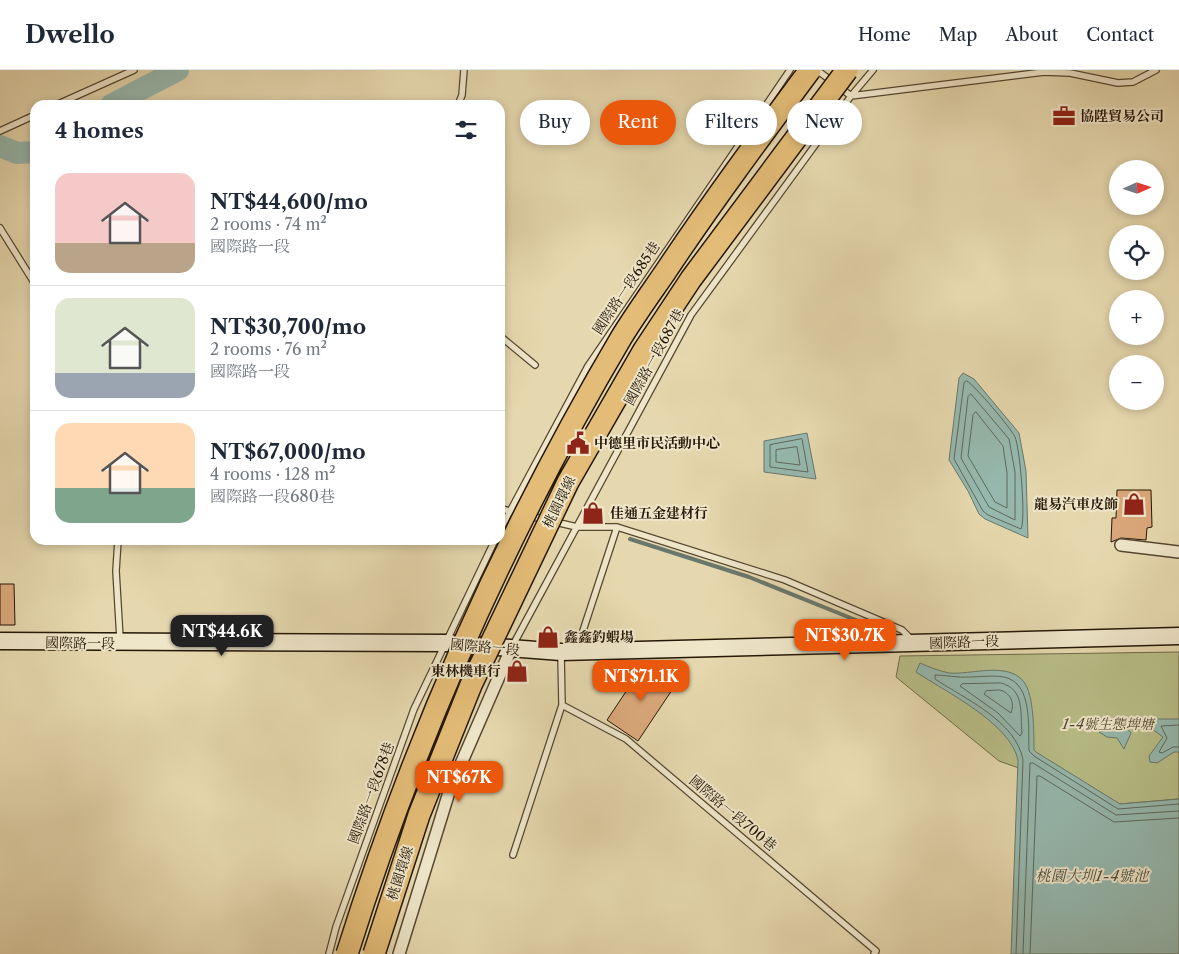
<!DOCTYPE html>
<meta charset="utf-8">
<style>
:root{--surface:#fff;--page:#f2f2f3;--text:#1f2937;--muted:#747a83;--line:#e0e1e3;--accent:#ea580c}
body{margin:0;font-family:"Libre Caslon Text","Noto Serif TC",serif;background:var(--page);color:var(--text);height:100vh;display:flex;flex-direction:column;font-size:19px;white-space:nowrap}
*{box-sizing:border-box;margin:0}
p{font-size:16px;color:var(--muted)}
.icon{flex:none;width:28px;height:28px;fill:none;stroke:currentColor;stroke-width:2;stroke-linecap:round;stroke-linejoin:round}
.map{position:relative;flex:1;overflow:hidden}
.details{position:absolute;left:30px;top:30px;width:475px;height:445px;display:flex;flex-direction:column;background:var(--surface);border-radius:15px;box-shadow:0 2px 8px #0003}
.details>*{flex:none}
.top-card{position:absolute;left:520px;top:30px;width:475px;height:45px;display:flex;gap:10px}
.needle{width:32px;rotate:87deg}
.buttons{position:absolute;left:1109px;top:90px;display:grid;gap:10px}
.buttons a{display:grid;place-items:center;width:55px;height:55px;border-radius:50%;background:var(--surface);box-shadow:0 2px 8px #0003;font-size:25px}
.price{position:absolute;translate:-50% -42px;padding:0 11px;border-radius:10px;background:var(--accent);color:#fff;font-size:16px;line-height:32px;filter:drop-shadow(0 1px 2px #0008)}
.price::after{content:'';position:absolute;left:50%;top:30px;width:15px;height:11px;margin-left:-8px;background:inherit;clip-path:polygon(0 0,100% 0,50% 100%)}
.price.active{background:#222;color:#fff}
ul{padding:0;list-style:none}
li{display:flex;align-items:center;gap:15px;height:125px;padding:0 25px}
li+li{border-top:1px solid var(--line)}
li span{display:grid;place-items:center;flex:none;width:140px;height:100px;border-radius:15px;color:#555}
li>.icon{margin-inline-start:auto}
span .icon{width:60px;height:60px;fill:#fffc;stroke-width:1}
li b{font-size:21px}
h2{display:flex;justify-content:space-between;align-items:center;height:60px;padding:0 25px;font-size:21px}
.pill{padding:0 18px;border-radius:22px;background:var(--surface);box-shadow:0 2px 8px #0003;font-size:18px;line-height:45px}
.pill.active{background:var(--accent);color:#fff}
header{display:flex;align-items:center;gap:30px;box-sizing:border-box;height:70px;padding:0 25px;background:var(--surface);border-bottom:1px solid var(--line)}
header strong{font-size:24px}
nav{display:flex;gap:28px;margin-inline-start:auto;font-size:18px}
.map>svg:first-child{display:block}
.green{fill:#b8be88;stroke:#6e6a48}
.water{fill:#96b9af;stroke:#69786c}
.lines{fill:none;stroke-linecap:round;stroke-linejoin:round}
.shore{stroke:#5e685b;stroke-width:1}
.stream{stroke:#69786c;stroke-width:4}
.river{stroke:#96b9af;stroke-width:22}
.building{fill:#daa87b;stroke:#251707}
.lane-casing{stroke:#554731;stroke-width:8}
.street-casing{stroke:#554731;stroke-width:14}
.secondary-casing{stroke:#251707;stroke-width:19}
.lane{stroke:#efe6ca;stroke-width:5.5}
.street{stroke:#efe6ca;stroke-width:11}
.secondary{stroke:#efe6ca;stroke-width:16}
.highway-bridge-casing{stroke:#251707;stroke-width:24;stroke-linecap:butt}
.highway-bridge{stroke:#e3bc77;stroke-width:21}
.labels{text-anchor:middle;stroke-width:4;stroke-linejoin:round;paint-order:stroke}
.poi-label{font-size:14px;font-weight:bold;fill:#251707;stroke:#efe6ca;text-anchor:start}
.street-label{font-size:14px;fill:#251707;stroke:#efe6ca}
.park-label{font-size:14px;font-style:italic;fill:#51492e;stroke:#efe6ca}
.water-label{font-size:15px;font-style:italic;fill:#4d5042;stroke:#efe6ca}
</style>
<header>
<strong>Dwello</strong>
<nav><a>Home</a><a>Map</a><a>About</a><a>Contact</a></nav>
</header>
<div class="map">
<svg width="1179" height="884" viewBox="0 0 1179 884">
<rect width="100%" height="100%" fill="#e6d8ae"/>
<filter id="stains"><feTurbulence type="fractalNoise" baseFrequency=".004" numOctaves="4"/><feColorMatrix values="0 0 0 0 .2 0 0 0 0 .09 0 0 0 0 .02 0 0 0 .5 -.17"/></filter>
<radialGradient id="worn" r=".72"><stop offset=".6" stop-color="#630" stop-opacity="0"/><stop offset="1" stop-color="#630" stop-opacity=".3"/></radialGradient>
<path class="green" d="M1179,582V729L1120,734L999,691L896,607L900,586Z"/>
<path class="water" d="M963,303L974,309L1019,363L1026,401L1028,468L985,449L979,444L968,421L949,390L959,308Z
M807,363L816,409L764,402V371Z
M920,593C929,597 939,601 949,603C971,605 1008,591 1024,612C1034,625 1034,663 1034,680L1036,682L1120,734L1179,729V884H1011L1018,690C1010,653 946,622 916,602Z
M1151,649H1179V682H1174L1157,693L1150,692L1149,686L1163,667L1148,656Z
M1125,656L1131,663L1124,679L1117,668L1107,667L1099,662Z"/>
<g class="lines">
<path class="shore" d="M967,311C976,317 1010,357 1015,367C1020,378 1026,450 1021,459L988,445L983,441L954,389L964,313Z
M971,324L1009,369L1015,402V450L989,437L961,388L968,327Z
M976,342L1003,376L1007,403V438L995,432L968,386L973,345Z
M802,369L808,402L770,397V375Z
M797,377L800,395L776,392V380Z
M1001,613C1025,619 1020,643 1022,663L1020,666L998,643L960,616L962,614Z
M1000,620C1011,623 1015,633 1011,643L984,624L986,621Z
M1179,655L1161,656L1167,668L1159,682L1162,683L1173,677H1179
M1016,884L1023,690C1016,651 965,629 935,609V605C945,605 958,608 969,607C980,607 993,605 1004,607C1033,613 1028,657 1029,681L1034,686L1118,739L1179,734
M1023,884L1030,693H1033L1116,745L1179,741
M1030,884L1037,706H1040L1114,752L1179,748"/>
<path class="stream" d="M630,469L749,507L883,561"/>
<path class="river" d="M111,35L178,0
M0,76L17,83L35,82"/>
</g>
<path class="building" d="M1117,420H1151L1152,457L1147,458L1146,470L1121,468L1111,472L1112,448H1116Z
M0,514H14L15,555H0Z
M645,593L676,614L638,671L607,650Z"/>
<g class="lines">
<defs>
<path id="lane" d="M817,0L851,26
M851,26L1044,2L1070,3L1118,13L1133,12L1156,0
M56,35L134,0
M458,35L462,25L464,0
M0,61L35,45
M0,158L35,214
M500,266L535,295
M500,438L512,442
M529,446L577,457H617L785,510L902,560L911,569
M500,460L588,296L790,0
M118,470L116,501L120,569
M513,575L691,245L851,26L873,0
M577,579L617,457
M562,635L626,669L876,881L874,884
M513,785L562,635L561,584
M329,884L336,857L414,639L495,470"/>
<path id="street" d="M1121,475L1179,482
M399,884L450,719L511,579"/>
<path id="secondary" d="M0,571L446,573L561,582L1179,566"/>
</defs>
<use href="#lane" class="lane-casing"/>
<use href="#street" class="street-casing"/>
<use href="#secondary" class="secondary-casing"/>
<use href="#lane" class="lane"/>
<use href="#street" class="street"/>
<use href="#secondary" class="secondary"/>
<defs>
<path id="highway-bridge" d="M347,884C414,670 507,461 621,268C635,245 651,223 666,201C712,132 761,66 810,0
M374,884L419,745L471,615L568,412L644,280L691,209L847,0"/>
</defs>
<use href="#highway-bridge" class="highway-bridge-casing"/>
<use href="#highway-bridge" class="highway-bridge"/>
</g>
<defs>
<symbol id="office-bare" viewBox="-9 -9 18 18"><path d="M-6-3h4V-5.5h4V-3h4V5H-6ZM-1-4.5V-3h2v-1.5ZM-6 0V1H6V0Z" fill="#8f2418" stroke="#efe6ca" stroke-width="2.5" paint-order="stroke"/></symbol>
<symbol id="civic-bare" viewBox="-9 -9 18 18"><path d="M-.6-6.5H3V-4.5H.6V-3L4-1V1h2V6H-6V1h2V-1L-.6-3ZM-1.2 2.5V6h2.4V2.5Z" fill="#8f2418" stroke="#efe6ca" stroke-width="2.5" paint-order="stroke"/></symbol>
<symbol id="shop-bare" viewBox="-9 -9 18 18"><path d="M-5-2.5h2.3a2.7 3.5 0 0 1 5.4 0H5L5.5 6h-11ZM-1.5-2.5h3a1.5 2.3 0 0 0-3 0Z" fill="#8f2418" stroke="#efe6ca" stroke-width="2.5" paint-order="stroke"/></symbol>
</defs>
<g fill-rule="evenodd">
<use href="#office-bare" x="1048" y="30" width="32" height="32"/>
<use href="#civic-bare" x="562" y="357" width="32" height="32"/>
<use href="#shop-bare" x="1118" y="418" width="32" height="32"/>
<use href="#shop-bare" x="577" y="427" width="32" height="32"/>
<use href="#shop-bare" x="532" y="551" width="32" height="32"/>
<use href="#shop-bare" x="501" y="585" width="32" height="32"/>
</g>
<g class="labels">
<g class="poi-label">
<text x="1080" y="51">協陞貿易公司</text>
<text x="594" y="378">中德里市民活動中心</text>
<text x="1118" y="439" text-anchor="end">龍易汽車皮飾</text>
<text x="610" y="448">佳通五金建材行</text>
<text x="564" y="572">鑫鑫釣蝦場</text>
<text x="501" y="606" text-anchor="end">東林機車行</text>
</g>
<g class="street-label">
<text transform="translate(626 218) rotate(-56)" y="5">國際路一段685巷</text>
<text transform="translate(654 287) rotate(-61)" y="5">國際路一段687巷</text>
<text transform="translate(559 432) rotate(-64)" y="5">桃園環線</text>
<text transform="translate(964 572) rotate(-2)" y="5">國際路一段</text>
<text transform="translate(80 573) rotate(1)" y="5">國際路一段</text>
<text transform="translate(485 577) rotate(5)" y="5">國際路一段</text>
<text transform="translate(371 723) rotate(-70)" y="5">國際路一段678巷</text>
<text transform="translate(733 743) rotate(40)" y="5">國際路一段700巷</text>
<text transform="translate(400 803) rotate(-72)" y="5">桃園環線</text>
</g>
<g class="park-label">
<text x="1108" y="659">1-4號生態埤塘</text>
</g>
<g class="water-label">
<text x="1092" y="811">桃園大圳1-4號池</text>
</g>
</g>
<rect width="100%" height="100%" filter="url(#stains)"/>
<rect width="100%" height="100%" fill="url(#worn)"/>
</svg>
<div class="buttons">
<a><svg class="needle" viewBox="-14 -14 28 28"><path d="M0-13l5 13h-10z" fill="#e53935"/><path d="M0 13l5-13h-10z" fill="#747a83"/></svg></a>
<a><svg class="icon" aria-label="locate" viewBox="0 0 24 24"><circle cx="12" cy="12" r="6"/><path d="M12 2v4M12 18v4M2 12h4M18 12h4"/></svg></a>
<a>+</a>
<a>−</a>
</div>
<b class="price active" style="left:222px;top:587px">NT$44.6K</b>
<b class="price" style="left:845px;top:591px">NT$30.7K</b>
<b class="price" style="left:641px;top:632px">NT$71.1K</b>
<b class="price" style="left:459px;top:733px">NT$67K</b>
<div class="top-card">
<a class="pill">Buy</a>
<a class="pill active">Rent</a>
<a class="pill">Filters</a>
<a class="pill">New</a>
</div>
<section class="details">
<h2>4 homes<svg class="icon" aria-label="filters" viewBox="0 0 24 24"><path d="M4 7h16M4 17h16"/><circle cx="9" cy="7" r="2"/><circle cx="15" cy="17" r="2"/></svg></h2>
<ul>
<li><span style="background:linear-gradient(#f6c9c9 70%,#b9a48a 0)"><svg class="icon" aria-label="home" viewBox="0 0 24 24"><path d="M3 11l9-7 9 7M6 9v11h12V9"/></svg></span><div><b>NT$44,600/mo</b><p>2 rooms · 74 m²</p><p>國際路一段</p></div></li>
<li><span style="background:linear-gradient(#dfe7d0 75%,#9aa5b1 0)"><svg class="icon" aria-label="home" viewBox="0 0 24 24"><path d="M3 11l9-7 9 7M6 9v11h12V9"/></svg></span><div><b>NT$30,700/mo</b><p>2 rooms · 76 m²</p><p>國際路一段</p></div></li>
<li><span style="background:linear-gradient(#ffd9b3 65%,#7fa58c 0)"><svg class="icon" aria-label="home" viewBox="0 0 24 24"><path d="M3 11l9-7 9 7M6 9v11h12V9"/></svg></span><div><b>NT$67,000/mo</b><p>4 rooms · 128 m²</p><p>國際路一段680巷</p></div></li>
</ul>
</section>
</div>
